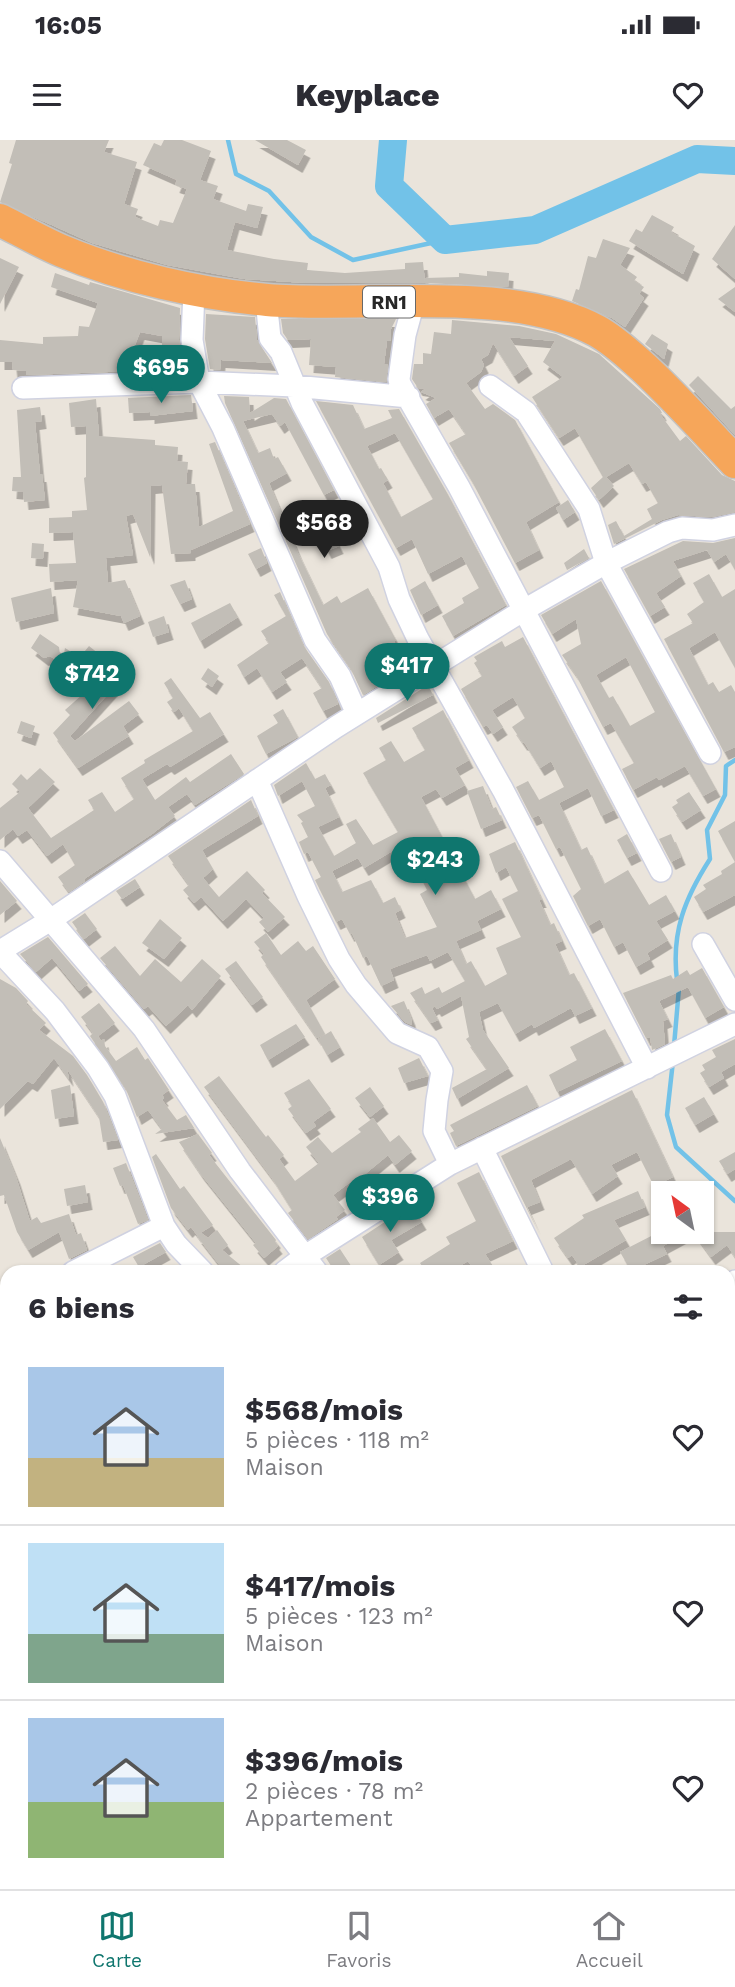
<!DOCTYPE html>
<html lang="fr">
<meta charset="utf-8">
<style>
:root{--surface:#fff;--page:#f2f2f3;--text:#2b2b33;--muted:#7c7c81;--line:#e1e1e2;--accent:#0f766e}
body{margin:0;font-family:"Work Sans",sans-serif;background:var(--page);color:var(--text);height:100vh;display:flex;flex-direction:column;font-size:26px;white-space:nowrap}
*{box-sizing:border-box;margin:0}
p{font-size:23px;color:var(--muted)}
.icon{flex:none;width:38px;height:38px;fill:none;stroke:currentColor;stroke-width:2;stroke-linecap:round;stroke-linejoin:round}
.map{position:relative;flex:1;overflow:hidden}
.side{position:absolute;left:0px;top:1125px;width:735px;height:625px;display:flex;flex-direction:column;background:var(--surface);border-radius:21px 21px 0 0;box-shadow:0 2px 5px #0004}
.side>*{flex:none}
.needle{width:46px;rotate:327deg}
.buttons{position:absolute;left:651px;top:1041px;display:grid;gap:14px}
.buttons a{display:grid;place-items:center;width:63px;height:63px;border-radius:0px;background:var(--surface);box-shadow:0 2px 5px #0004;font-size:35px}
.price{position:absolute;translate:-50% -60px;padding:0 16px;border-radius:24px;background:var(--accent);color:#fff;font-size:23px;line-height:46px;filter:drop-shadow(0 2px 4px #0008)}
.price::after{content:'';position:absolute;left:50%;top:42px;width:21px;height:16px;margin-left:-10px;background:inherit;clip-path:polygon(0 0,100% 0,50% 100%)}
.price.current{background:#222;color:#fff}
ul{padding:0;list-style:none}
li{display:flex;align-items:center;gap:21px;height:175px;padding:0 28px}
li+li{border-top:2px solid var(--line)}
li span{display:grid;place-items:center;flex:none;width:196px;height:140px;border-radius:0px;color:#555}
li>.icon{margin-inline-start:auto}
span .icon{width:84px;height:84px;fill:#fffc;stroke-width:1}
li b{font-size:30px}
h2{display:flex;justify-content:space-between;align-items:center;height:84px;padding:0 28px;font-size:30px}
.status{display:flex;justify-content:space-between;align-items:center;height:49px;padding:0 35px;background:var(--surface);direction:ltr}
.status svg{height:19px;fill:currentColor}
header{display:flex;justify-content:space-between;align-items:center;height:91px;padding:0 28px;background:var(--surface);font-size:32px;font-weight:800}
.tabs{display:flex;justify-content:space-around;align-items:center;height:98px;border-top:2px solid var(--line);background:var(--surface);font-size:19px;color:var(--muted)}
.tabs a{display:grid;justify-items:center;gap:4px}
.tabs .current{color:var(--accent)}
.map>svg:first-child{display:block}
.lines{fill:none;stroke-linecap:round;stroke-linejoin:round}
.stream{stroke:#72c2e8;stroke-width:4.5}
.river{stroke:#72c2e8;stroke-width:28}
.building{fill:#c2beb7;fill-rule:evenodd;filter:url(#shadow)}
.minor-casing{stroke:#d0d2e1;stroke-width:24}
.highway-casing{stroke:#c3c3c3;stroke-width:35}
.minor{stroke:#fff;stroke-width:21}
.highway{stroke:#f6a65a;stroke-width:32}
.labels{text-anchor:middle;stroke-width:5;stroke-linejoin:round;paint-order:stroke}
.shield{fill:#fff;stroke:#686868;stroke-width:2}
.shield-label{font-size:19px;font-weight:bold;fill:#282828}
</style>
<div class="status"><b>16:05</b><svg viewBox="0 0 49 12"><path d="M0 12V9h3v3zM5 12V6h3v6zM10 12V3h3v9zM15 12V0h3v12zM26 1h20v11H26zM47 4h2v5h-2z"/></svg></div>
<header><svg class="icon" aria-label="menu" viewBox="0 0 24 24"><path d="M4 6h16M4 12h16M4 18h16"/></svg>Keyplace<svg class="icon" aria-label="heart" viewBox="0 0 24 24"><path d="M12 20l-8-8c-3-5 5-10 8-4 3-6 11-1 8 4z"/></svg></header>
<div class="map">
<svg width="735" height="1749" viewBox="0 0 735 1749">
<defs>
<filter id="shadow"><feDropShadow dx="4.5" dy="8" stdDeviation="0" flood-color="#0004"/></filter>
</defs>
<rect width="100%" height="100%" fill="#eae4db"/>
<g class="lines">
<path class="stream" d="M228,0L236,34L269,51L311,97L353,120L445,100
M677,840C671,792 685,758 710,719L707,690L725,655L726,626L735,620
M674,906L679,848
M673,921L667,975L676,1007L735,1061"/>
<path class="river" d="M393,0L389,46L445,100L535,90L697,19L735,21"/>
</g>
<path class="building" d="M16,0H109L104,12L137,22L124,64L138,69L135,77L158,86L160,80L173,83L187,49L175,45L177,40L143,25L154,3L161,6L164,0H182L211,11L200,40L218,46L213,59L246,71L248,64L263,67L257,88L235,82L227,110L274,119L308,123L307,130L345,133L405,129V123L423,122L425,143H306L244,139L167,125L92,103L0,62L12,24L9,23Z
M255,0H287L306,10L298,25Z
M652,75L674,87L671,92L695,106L683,134L629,101L636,89L642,92Z
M735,85V139L712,119Z
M603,99L630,108L620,125L637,137L634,141L644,147L639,154L644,158L625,187L612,178L572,161L576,149L579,150L588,116L596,118Z
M0,118L19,127L0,164Z
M487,131L509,133L508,147L425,143V138L459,137V133L487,136Z
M55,133L89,145L90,142L180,168L179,200L184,229L167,230L166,221H162V196L140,192L135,205V231L26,235V231L13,230L12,222H0V200L43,204V197L78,196L79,186L89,187L98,163L51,147Z
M735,147V172L718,159Z
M206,174L255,177L257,200L272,223L221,220L220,230L210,229L205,199Z
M281,179H396L391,189V201H387L384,224H388L386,242L335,237L336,227L309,225L311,199L288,200L283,193Z
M452,180L519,186L556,194L599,214L660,269L662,273L660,274L680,301L686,296L722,335L735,341V372L712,377L678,375L662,380L614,404L608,385L616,381L624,396L652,379L647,369L658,363L646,342L642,344L629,323L606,337L614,346L599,360L591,348L603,337L575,288L559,298L532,257L563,237L543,222L555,201L509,197L528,226L514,236L493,203L488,215L481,219L484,225L481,232L466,243L485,269L493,264L515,280L559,362L526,382L539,410L515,423L473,343L449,303L466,294L449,269L434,278L426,264L436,258L421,252L425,249L418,248L412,239L414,224H423V213L431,214L434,192L451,194Z
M652,194L668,204L664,219L645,204Z
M698,236L731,269L735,266V295L689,245Z
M191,255L193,271L150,276V272L129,273L128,258Z
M224,256L249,257L250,273L274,258L286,259L334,350L324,355L285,282L280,286L272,274L243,281L258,313L270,308L274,319L278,317L287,333L269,343L298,413L323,465L337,456L341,463L368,448L396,500L394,502L409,526L363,555L351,529L327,494L225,263Z
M96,259L99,296L155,300V305L178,307L177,321L188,322L186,344H195L199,387L233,371L209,304L215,302L250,384L191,410V413L171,414L162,345L151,346L150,417L133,374L126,376L133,415L106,418L108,443L125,440L140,476L124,483L121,476L73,467L78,440L50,442L49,424L76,423L73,392L49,393V378L72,377V371L87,370L84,338L86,337V286L71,287L69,263Z
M316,261L353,265L364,289L392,278L388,270L399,269L447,353L506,465L453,496L442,476L464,463L462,458L479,448L462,416L428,434L412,399L396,408ZM395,293L433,359L401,377L383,343L388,340L381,328L379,329L367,306Z
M40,267L42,281L35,282L40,334H42L45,360L24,362L23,352L12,351L13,337H21L17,270Z
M568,360L575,372L563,380L556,368Z
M330,387L339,406L327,411L318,393Z
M735,398V430L726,414L714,422L707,410L673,421L681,436L656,453L665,467L650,476L624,429L683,401L713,403Z
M32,403L44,404L43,419L31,418Z
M261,408L267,423L256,429L248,414Z
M584,409L589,418L567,430L564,423Z
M709,434L722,457L735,449V528L715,492L689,508L708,545L713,542L719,552L731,545L735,552V607L724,612L664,499L693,483L687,474L704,462L693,443Z
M185,440L192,459L180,464L170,445Z
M425,441L438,465L421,475L410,450Z
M601,441L716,649L703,656L685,626L659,640L657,637L633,650L622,629L634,623L611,583L603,587L576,535L562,515L581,504L576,479L552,494L541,475ZM626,517L655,572L630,586L613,556L609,558L596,535Z
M51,448L54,473L16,482L11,458Z
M280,452L303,505L329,542L338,564L323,571L313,553L322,548L302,518L280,532L287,542L272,552L257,528L244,537L237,525L269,503L261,491L286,476L274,455Z
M230,463L238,477L200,501L191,483Z
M164,476L169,492L153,497L148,482Z
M40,494L59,507L61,523L50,516L44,518L31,508Z
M523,497L614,670L601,676L588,648L559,663L581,710L587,707L604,744L628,730L649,765L666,755L675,771L656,781L668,800L647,813L650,819L636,827L623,802L614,807L600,779L588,786L573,756L581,749L560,707L556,709L539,675L532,678L516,647L528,641L539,660L564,647L551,621L540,628L524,602L523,603L512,587L525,578L513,557L492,570L503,587L493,594L487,585L483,587L461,549L482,536L474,523L477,521L474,517L502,501L505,507Z
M89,506L99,514L93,521L117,544L70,596L75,601L129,561L139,574L123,586L129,596L78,628L53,593L70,575L65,570L83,554L81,551L87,546L69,532L71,529L62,524L65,508L80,517Z
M208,528L219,536L212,547L201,539Z
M171,538L200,578L210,572L224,594L170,627L167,624L142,639L155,660L186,637L190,642L231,614L244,634L195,665L187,654L168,667L175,676L152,694L84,739L85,741L69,752L58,737L75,725L63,704L47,716L27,690L18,696L13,689L0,700V668L20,652L12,644L21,634L27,640L40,628L55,642L28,668L51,698L94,670L88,660L102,652L115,672L134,659L121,638L145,623L144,620L193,591L179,568L174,572L167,562L173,558L164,543Z
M428,545L433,555L378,583L376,578Z
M283,569L298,597L266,614L257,596L278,583L273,575Z
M443,570L469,620L455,628L465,645L442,658L436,649L421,657L475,759L491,750L501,769L477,781L481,790L456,801L466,824L471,821L485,846L507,834L496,808L521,797L502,759L518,751L506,727L496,733L489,714L515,702L542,760H539L550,785L554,783L562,801L555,804L569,835L574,833L592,868L575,876L571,868L534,888L532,884L515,894L498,863L479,872L483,890L509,928L457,959L452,948L487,929L466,899L469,897L461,856L437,869L435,866L432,868L438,880L431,883L410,853L422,847L425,854L439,847L442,853L465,841L448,812L430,821L427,815L390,829L394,840L381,846L367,816L363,818L352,793L350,794L342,779L336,782L315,740L321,737L308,712L304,714L299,702L308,697L301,683L303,682L297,675L315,666L302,641L278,656L274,645L306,623L315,639L325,634L331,645L325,648L339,677L318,687L334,716L356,703L346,684L356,679L373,705L398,692L363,633L386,620L379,608L391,601L404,622L425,610L412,588ZM406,708L427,750L420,754L437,787L405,798L395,773L401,770L395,757L383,763L371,740L342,752L332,731L358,718L364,728L394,710L396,713Z
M21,581L35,586L31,598L17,593Z
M483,646L492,669L496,667L502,680L481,689L467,651Z
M689,652L701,670L682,682L672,667L678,663L676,660Z
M251,660L258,676L202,710L213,729L203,738L219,757L247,731L265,750L262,753L285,777L268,792L259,782L264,778L246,759L223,781L201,757L194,763L183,750L189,745L168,716Z
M735,681V722L718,691Z
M627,694L637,713L627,718L617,700Z
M671,694L681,717L671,722L659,699Z
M735,722V755L703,772L694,757L706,749L703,745L722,734L721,731Z
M135,739L140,747L122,759L116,751Z
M0,741L17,761L0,775Z
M85,773L97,789L84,799L72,782Z
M160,779L182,798L164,819L142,803Z
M266,793L281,815L298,801L306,811L313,806L335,839L306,860L325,894L317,898L261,817L264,814L254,802Z
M48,797L88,844L79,851L52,818L36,832L20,814Z
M115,806L140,836L155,819L181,842L202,819L221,836L192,870L188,865L166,886L148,866L144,869L100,818Z
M236,821L263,857L252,865L225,829Z
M702,828L724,867L705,878L688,847L659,861L668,879L663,881L665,904L652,910L650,897L646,898L623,853L671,835L673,839L687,830L690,835Z
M0,839L16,848L28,861L26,864L46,883L39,890L73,916L87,935L103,962L118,1000L103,1002L99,977L67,929L69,939L54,918L33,944L28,941L0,969Z
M404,861L411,878L412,885L405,882L391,866Z
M99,863L115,883L98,896L101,901L104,899L105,906L116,921L137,907L145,920L148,918L169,950L162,955L164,958L162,960L177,980L186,975L194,988L155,994L162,989L148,970L137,977L126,949L90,896L93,893L81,877Z
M296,884L305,897L268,920L260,905Z
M605,889L622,921L557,952L549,935L577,920L570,907Z
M331,891L340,907L327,915L318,899Z
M735,899V924L721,932L724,938L709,947L700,933L705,930L702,925L716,917L712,910Z
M419,918L428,936L404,943L398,928Z
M219,936L266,997L268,995L284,1015L279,1019L295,1041L319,1023L306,1007L318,997L332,1013L361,992L358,989L373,978L390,1002L399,995L412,1011L395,1025L388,1015L359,1039L357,1037L333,1055L345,1070L336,1077L338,1079L308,1099L288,1073L292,1070L272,1038L204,947Z
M309,939L331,969L313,982L316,986L306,993L288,969L292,966L284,953Z
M70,945L74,976L55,979L51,950Z
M527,945L538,966L456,1006L450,993L454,991L450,985Z
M370,947L384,966L370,977L355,958Z
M632,950L673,1037L654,1046L637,1012L611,1025L618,1036L592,1054L571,1019L531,1040L540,1062L527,1067L536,1087L501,1016Z
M704,957L714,974L695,985L685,968Z
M198,994L212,1013L209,1015L276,1100L275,1102L278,1106L264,1118L253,1105L256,1103L200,1033L179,1002Z
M0,998L16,1037L30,1081L37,1077L41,1083L69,1074L76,1095L81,1093L87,1110L69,1119L59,1092L28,1110L17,1092L4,1055L0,1056Z
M735,1012V1029L727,1034L719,1021Z
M156,1014L180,1049L184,1046L213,1085L197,1095L191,1087L188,1090L171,1068L152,1017Z
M126,1023L148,1080L138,1084L123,1045L120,1046L113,1028Z
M479,1032L513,1101L485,1114L497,1132H475L468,1121L450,1132H426L420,1123L450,1104L446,1097L476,1081L457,1043Z
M85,1045L88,1062L67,1066L64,1049Z
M638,1051L645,1067L614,1080L626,1100L580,1127L572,1115L568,1118L554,1098L584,1078L582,1075Z
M413,1067L422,1082L391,1100L399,1112L379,1125L362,1097L406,1068L407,1070Z
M710,1087L714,1092H735V1117L727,1105L711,1117L693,1092H704Z
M217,1090L228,1105L222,1110L249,1132H225L197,1096L201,1093L208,1098Z
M659,1092H689L663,1106L667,1114L631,1131L620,1112Z
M160,1103L166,1112L139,1127L133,1117Z
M340,1109L355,1132H335L326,1118Z"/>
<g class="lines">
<defs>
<path id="minor" d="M194,150L192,200L199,242L223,288L315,500L340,536L357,574
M266,160L270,198L281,212L302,263L389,427L399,459L418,499L503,650L647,928
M414,162L405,195L399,239L400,244L459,347L661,731
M490,246L526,272L589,369L606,423L710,613
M23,248L199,242L294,246L409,257
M257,640L308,756L339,819L356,845L397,893L428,907L442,931L437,960L434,991L450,1024
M0,721L144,889L240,1031L317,1132
M703,804L735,860
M0,811L49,781L336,587L524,470L606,423L668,392L682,388L713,390L735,385
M0,812L55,871L98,928L115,956L164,1086L176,1104L203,1132
M482,1008L543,1132
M73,1132L164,1086
M284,1132L305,1116L450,1024L735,884
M728,1145L735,1141
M0,1191L7,1184
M0,1329L7,1332
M728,1386L735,1381
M728,1414L735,1424
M0,1430L7,1436
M728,1668L735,1678
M315,1743L319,1749
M499,1743L502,1749"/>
<path id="highway" d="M0,80C20,90 41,102 62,111C124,137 200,154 267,160C365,168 510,144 597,191C615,201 628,214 643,227C675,257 705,290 735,322"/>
</defs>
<use href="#minor" class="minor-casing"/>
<use href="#highway" class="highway-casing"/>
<use href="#minor" class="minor"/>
<use href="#highway" class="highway"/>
</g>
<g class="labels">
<rect class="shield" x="363" y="146.5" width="52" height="31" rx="5"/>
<g class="shield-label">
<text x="389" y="169">RN1</text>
</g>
</g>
</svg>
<div class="buttons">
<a><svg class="needle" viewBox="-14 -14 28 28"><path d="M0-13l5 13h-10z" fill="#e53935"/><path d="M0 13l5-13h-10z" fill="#7c7c81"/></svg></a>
</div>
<b class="price" style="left:161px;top:265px">$695</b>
<b class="price current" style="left:324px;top:420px">$568</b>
<b class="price" style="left:407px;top:563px">$417</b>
<b class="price" style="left:92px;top:571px">$742</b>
<b class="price" style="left:435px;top:757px">$243</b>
<b class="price" style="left:390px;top:1094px">$396</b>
<section class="side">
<h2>6 biens<svg class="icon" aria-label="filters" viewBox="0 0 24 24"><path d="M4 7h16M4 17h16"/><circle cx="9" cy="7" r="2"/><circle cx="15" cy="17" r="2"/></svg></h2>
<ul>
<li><span style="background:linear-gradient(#a9c7e8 65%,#c2b280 0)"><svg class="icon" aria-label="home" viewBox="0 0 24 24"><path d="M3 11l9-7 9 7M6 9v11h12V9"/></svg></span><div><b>$568/mois</b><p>5 pièces · 118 m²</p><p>Maison</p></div><svg class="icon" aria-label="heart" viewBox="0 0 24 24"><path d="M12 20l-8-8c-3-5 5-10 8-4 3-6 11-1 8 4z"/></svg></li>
<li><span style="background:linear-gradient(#bfe0f5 65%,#7fa58c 0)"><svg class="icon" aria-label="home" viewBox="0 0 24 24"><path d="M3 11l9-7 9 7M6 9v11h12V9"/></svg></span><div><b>$417/mois</b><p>5 pièces · 123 m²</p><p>Maison</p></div><svg class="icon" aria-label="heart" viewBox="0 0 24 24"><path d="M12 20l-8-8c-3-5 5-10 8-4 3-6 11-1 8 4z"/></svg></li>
<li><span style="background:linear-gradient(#a9c7e8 60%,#8fb573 0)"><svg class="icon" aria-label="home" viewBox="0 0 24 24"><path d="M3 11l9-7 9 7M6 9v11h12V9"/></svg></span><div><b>$396/mois</b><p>2 pièces · 78 m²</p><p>Appartement</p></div><svg class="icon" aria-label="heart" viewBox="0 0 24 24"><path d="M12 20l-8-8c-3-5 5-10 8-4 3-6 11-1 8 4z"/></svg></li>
</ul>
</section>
</div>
<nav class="tabs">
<a class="current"><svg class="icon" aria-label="map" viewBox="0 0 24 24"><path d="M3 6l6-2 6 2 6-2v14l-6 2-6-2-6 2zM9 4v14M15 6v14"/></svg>Carte</a>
<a><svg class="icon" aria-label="saved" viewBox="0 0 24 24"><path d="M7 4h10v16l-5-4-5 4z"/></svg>Favoris</a>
<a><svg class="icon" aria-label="home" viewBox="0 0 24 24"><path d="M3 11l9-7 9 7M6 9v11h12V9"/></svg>Accueil</a>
</nav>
